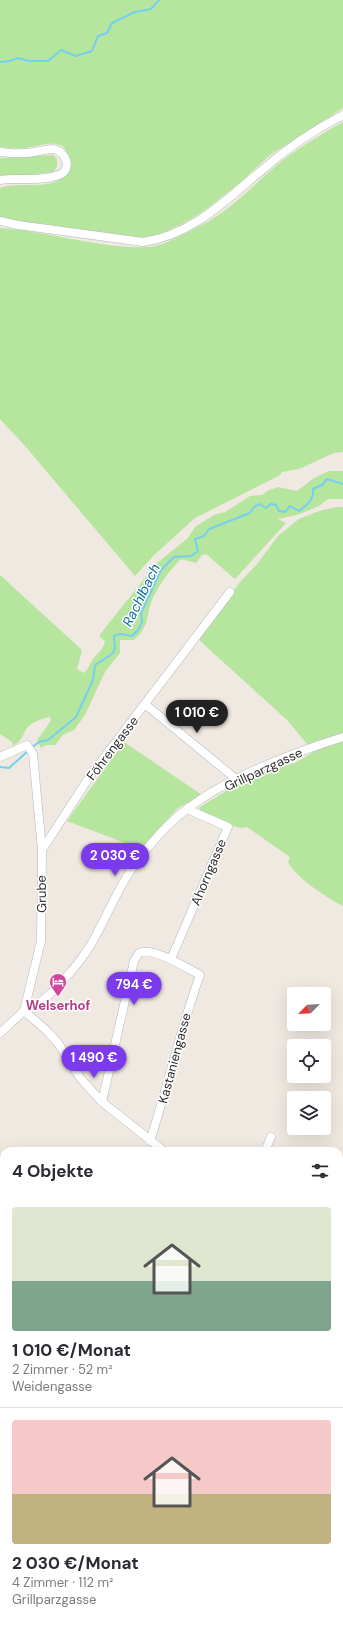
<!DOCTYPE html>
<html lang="de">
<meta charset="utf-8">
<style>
:root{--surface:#fff;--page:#f2f2f3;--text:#2b2b33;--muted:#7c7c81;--line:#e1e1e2;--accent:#7c3aed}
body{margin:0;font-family:"DM Sans",sans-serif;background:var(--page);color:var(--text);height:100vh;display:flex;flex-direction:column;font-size:15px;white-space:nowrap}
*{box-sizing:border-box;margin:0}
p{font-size:13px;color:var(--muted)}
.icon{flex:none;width:22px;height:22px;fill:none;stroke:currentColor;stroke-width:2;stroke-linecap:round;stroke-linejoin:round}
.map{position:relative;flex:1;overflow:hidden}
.side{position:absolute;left:0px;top:1147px;width:343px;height:480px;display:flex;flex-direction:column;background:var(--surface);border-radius:12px 12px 0 0;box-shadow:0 4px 16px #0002}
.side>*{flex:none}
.needle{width:26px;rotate:246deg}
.tools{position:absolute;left:287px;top:987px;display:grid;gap:8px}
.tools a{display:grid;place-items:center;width:44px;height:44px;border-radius:4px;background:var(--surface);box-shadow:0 4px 16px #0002;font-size:20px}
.price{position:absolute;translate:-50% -34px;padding:0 9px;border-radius:14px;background:var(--accent);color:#fff;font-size:13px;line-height:26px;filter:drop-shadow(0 1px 2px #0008)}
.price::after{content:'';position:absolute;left:50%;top:24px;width:12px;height:9px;margin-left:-6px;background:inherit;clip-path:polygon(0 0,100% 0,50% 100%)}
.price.on{background:#222;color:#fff}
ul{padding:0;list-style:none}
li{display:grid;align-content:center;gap:8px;height:212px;padding:0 12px}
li+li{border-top:1px solid var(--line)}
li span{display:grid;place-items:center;height:124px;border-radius:4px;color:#555}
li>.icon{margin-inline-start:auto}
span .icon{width:72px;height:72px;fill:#fffc;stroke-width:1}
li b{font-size:17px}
h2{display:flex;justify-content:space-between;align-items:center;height:48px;padding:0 12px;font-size:17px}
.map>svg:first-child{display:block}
.green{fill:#b6e59e}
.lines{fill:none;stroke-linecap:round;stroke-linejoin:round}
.stream{stroke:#75cff0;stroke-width:2}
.minor-casing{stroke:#b4b7c1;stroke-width:9}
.minor{stroke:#fff;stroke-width:8}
.labels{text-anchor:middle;stroke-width:3;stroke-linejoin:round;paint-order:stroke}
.street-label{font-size:13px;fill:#2e2e2e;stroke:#fff}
.hotel-label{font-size:13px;font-weight:bold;fill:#b23c85;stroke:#fff}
.water-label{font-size:14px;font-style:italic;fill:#0d6fa3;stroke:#fff}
</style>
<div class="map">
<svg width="343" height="1627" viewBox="0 0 343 1627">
<rect width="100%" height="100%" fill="#efe9e1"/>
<path class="green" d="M0,0H343V108L270,155L237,185L204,211L182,224L162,233L142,239L68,230L0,218V188C17,182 38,188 55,182C61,180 66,176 67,170C73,134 47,144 25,148C17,149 8,148 0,147Z
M343,122V452L334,453L299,469L282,472L280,475L195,518L154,555L135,576L25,446L0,419V228C49,231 98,249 148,247C159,247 171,240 182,235C196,228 211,221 224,211C244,196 262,177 282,161C301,146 322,134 343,122Z
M53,155L57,159V167L53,172L0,179V158Z
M329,471H343V499H328L319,506L300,514L278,519L286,523L235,579L206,554L202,555L196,563L181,559C169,571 160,583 153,598C144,618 152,623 134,640H120V653L105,672L85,715L74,730L63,735L55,745H46L41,748L37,740L50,722L51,719L49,717C43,718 33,722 29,726C23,731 24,740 13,746L12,742L0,734V575L82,650L77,669L84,673C88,669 89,666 92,661C96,653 102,653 105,641L99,636L105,628L157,563L188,538L195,527L214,515L225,512L250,496L262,495L269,490L278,487L297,491L314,478Z
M337,507H343V906C326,897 297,879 288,862L290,857L247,827L241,828L230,825L199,810L200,807L236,785L251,780L252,777L274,767L295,763L320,748L318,740L308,745L287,720L200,641V636L240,582L257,564L278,536L299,519L319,511Z
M124,742L202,795L178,808L141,849L67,821Z
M343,1164V1194L339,1202V1172Z"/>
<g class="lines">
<path class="stream" d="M0,62L10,61L18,58L29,61H48L61,50L76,56L92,51L98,36L107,33L112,23L135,12L151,9L159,0
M31,748L39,742L48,740L76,717L93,680L95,665L112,654L115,649L114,636L120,634L132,636L138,630L142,622L141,613L161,570L174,557L191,556L198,551L195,539L204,536L209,529L250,513L254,507L259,504L266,508L271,504L276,505L279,511L285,512L290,506L299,511C307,505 314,500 313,489L322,485L327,479L343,484
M0,767L9,768L28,751
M0,1189L4,1184
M339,1281L343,1283"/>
<defs>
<path id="minor" d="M0,152C8,153 17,154 25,153C34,153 44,149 53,149C66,151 73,170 59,175C41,182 18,177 0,180
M0,221L18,225L143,242C192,235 226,200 262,170C286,149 314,130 343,115
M146,705L236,779
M0,757L27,745L33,754L42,850L41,941L24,1011L0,1033
M42,850L90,776L230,592
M171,959L228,827L187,809
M24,1011C39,1005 49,996 60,984C72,971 84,957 93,941C107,916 117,890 133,867C148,846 167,824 187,809C230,776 292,753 343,737
M24,1011L46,1030L58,1043L81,1079L102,1102L164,1151
M102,1102L134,961L139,953C152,946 187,968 200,975C180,1030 168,1086 150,1141
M265,1151L271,1137
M0,1202L4,1194
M339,1237L343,1238
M0,1256L4,1257
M339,1322L343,1323
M0,1333L3,1339L0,1363
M339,1400L343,1401
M0,1432L4,1433
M28,1627L29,1623"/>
</defs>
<use href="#minor" class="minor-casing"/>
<use href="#minor" class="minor"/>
</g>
<defs>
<symbol id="hotel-pin" viewBox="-11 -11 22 30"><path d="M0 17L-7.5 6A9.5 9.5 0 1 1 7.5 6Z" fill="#d1479c" stroke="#fff"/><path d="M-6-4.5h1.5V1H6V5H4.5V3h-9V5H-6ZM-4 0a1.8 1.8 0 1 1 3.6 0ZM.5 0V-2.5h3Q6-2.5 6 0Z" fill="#fff"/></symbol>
</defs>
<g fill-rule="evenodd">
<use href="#hotel-pin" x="48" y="972" width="20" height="27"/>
</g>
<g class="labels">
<g class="street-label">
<text transform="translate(112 748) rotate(-53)" y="5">Föhrengasse</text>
<text transform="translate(263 769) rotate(-25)" y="5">Grillparzgasse</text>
<text transform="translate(208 872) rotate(-67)" y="5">Ahorngasse</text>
<text transform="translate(41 894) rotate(-91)" y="5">Grube</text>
<text transform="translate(174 1058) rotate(-75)" y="5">Kastaniengasse</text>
</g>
<g class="hotel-label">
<text x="58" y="1010">Welserhof</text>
</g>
<g class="water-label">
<text transform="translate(141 595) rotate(-64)" y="5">Rachlbach</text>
</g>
</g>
</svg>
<div class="tools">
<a><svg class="needle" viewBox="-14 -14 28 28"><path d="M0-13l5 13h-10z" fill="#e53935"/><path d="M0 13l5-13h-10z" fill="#7c7c81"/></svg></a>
<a><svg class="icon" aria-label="locate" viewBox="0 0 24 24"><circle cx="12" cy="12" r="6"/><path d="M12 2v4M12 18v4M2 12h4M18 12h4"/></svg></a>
<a><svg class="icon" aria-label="layers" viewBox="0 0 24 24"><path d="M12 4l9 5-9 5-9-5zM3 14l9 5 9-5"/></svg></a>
</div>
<b class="price on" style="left:197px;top:734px">1 010 €</b>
<b class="price" style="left:115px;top:877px">2 030 €</b>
<b class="price" style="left:134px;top:1006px">794 €</b>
<b class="price" style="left:94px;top:1079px">1 490 €</b>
<section class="side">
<h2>4 Objekte<svg class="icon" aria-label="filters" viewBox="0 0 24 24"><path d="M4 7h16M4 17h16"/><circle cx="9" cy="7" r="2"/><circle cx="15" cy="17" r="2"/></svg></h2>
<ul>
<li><span style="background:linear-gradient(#dfe7d0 60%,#7fa58c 0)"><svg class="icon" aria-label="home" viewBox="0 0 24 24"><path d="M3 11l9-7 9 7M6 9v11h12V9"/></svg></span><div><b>1 010 €/Monat</b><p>2 Zimmer · 52 m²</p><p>Weidengasse</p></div></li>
<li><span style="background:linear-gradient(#f6c9c9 60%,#c2b280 0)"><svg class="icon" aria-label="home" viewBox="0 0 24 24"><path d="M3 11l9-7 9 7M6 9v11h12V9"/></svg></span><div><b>2 030 €/Monat</b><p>4 Zimmer · 112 m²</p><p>Grillparzgasse</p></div></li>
</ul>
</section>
</div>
